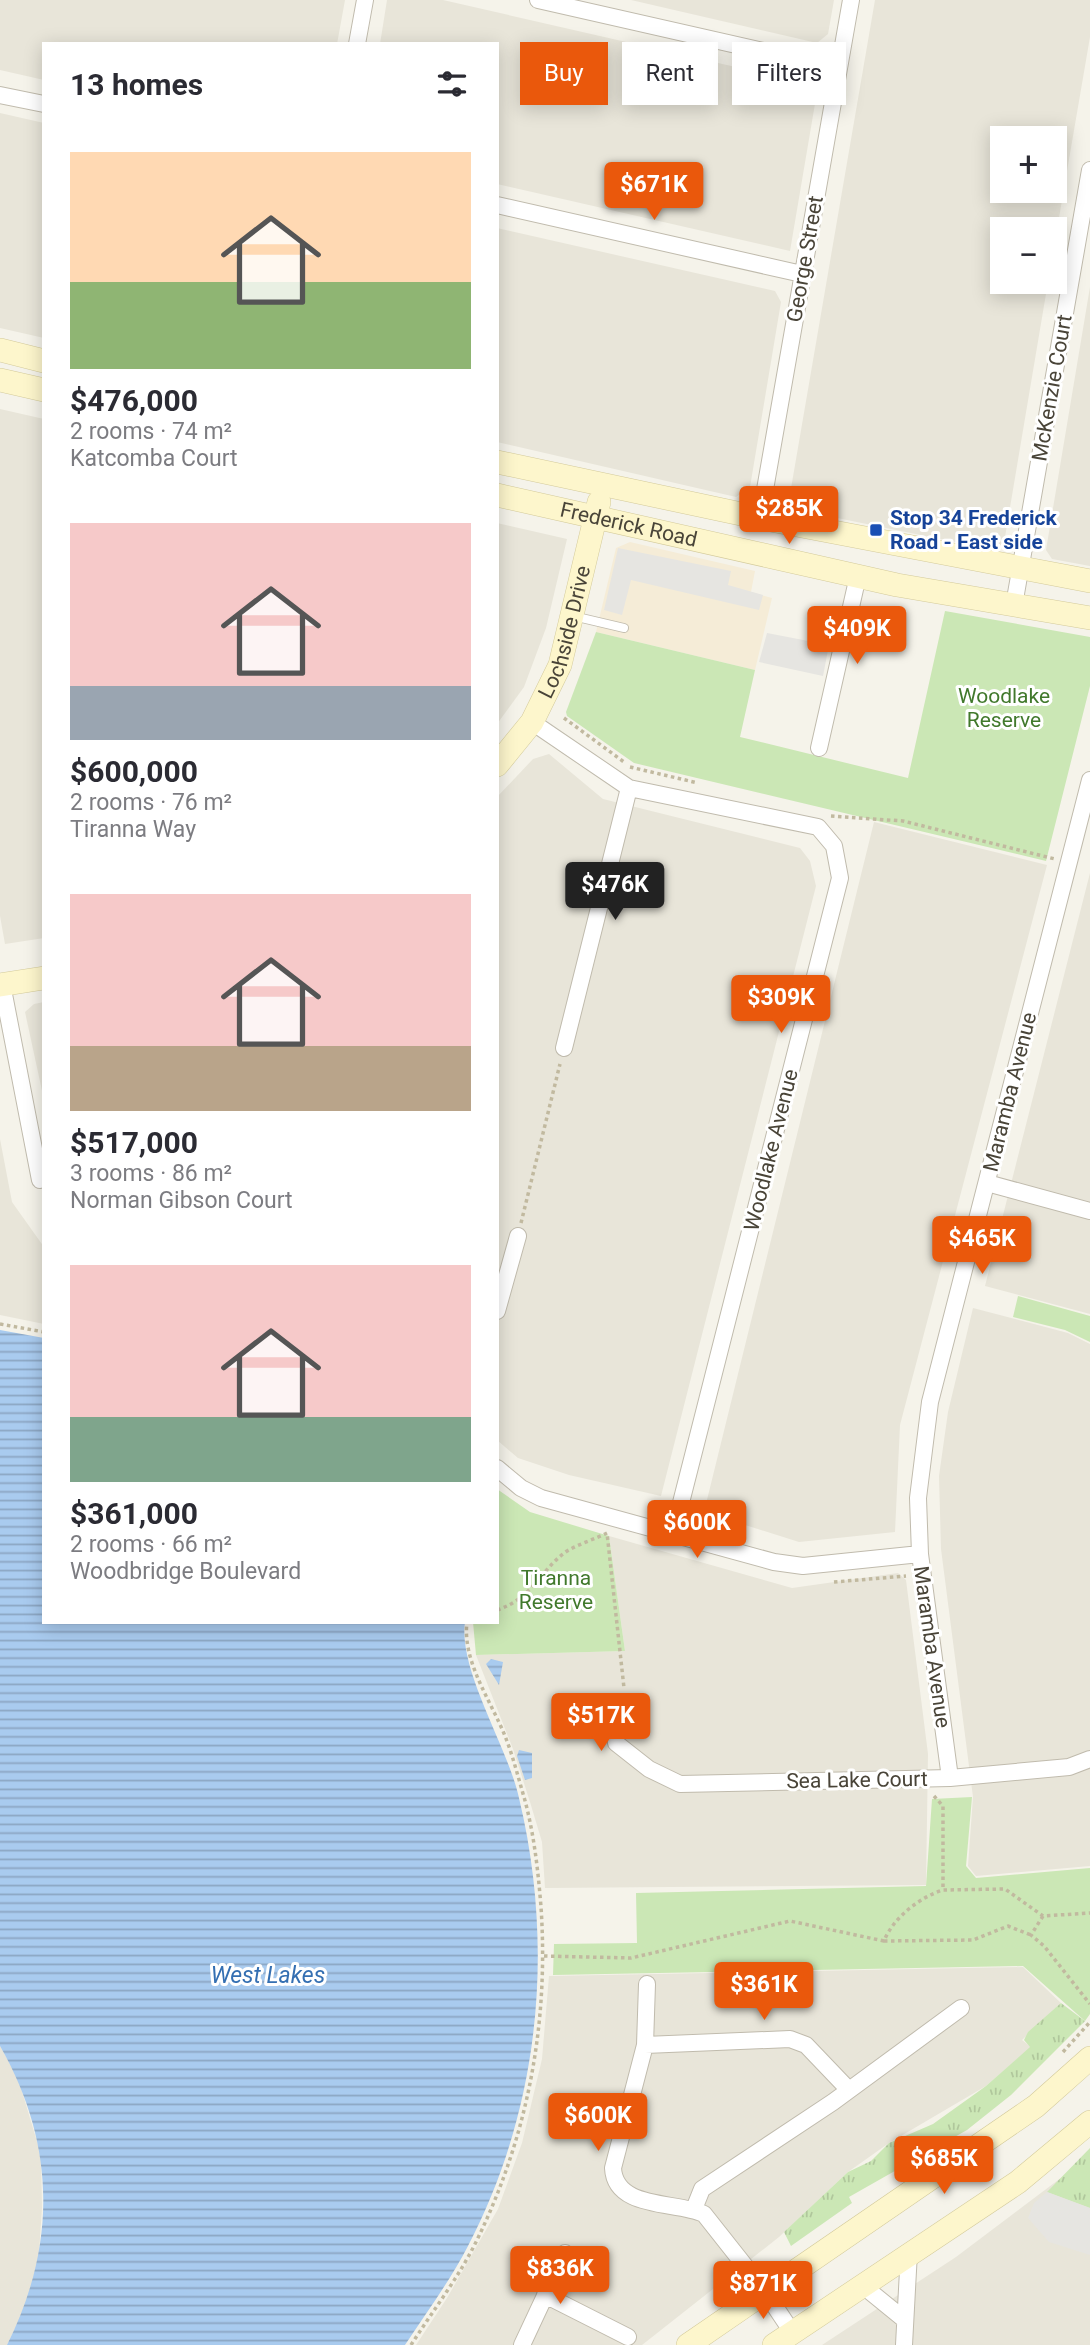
<!DOCTYPE html>
<meta charset="utf-8">
<style>
:root{--surface:#fff;--page:#f2f2f3;--text:#2b2b33;--muted:#7c7c81;--accent:#ea580c}
body{margin:0;font-family:Roboto,sans-serif;background:var(--page);color:var(--text);height:100vh;display:flex;flex-direction:column;font-size:26px;white-space:nowrap}
*{box-sizing:border-box;margin:0}
p{font-size:23px;color:var(--muted)}
.icon{flex:none;width:38px;height:38px;fill:none;stroke:currentColor;stroke-width:2;stroke-linecap:round;stroke-linejoin:round}
.map{position:relative;flex:1;overflow:hidden}
.panel{position:absolute;left:42px;top:42px;width:457px;height:1582px;display:flex;flex-direction:column;background:var(--surface);border-radius:0px;box-shadow:0 4px 18px #0003}
.panel>*{flex:none}
.hud{position:absolute;left:520px;top:42px;width:464px;height:63px;display:flex;gap:14px}
.controls{position:absolute;left:990px;top:126px;display:grid;gap:14px}
.controls a{display:grid;place-items:center;width:77px;height:77px;border-radius:0px;background:var(--surface);box-shadow:0 4px 18px #0003;font-size:35px}
.price{position:absolute;translate:-50% -60px;padding:0 16px;border-radius:7px;background:var(--accent);color:#fff;font-size:23px;line-height:46px;filter:drop-shadow(0 2px 4px #0008)}
.price::after{content:'';position:absolute;left:50%;top:42px;width:21px;height:16px;margin-left:-10px;background:inherit;clip-path:polygon(0 0,100% 0,50% 100%)}
.price.on{background:#222;color:#fff}
ul{padding:0;list-style:none}
li{display:grid;align-content:center;gap:14px;height:371px;padding:0 28px}
li span{display:grid;place-items:center;height:217px;border-radius:0px;color:#555}
li>.icon{margin-inline-start:auto}
span .icon{width:126px;height:126px;fill:#fffc;stroke-width:1}
li b{font-size:30px}
h2{display:flex;justify-content:space-between;align-items:center;height:84px;padding:0 28px;font-size:30px}
.tag{padding:0 24px;border-radius:0px;background:var(--surface);box-shadow:0 4px 18px #0003;font-size:24px;line-height:63px}
.tag.on{background:var(--accent);color:#fff}
.map>svg:first-child{display:block}
.residential{fill:#e8e5d9;fill-rule:evenodd}
.commercial{fill:#f5ecd7}
.grass{fill:url(#grass-tufts)}
.park{fill:#cbe7b5}
.parking{fill:#e6e5e1}
.water{fill:url(#water-rules)}
.lines{fill:none;stroke-linecap:round;stroke-linejoin:round}
.lane-casing{stroke:#c0bbad;stroke-width:10}
.street-casing{stroke:#c0bbad;stroke-width:18}
.secondary-casing{stroke:#d3ca9b;stroke-width:24}
.path{stroke:#c1b99f;stroke-width:3.5;stroke-dasharray:3.5 3.5;stroke-linecap:butt}
.lane{stroke:#fff;stroke-width:8}
.street{stroke:#fff;stroke-width:16}
.secondary{stroke:#fdf6cc;stroke-width:23}
.transit-dot{fill:#1a4fb4;stroke:#fff;stroke-width:2.5}
.labels{text-anchor:middle;stroke-width:6;stroke-linejoin:round;paint-order:stroke}
.street-label{font-size:21px;fill:#494438;stroke:#fff}
.transit-label{font-size:21px;font-weight:bold;fill:#164399;stroke:#fff;text-anchor:start}
.park-label{font-size:21px;fill:#41792c;stroke:#fff}
.water-label{font-size:23px;font-style:italic;fill:#346fb2;stroke:#fff}
</style>
<div class="map">
<svg width="1090" height="2345" viewBox="0 0 1090 2345">
<defs>
<pattern id="grass-tufts" width="24" height="20" patternUnits="userSpaceOnUse" patternTransform="scale(1.75)"><rect width="24" height="20" fill="#cbe7b5"/><path d="M3 7l-1-3M5 7V3M7 7l1-3M15 17l-1-3M17 17v-4M19 17l1-3" fill="none" stroke="#b0c79c"/></pattern>
<pattern id="water-rules" width="6" height="5" patternUnits="userSpaceOnUse" patternTransform="scale(1.75)"><rect width="6" height="5" fill="#a9cbef"/><path d="M0 2.5h6" fill="none" stroke="#8ca6c3"/></pattern>
</defs>
<rect width="100%" height="100%" fill="#f5f3ea"/>
<path class="residential" d="M0,0H345L337,44H44V80L0,70Z
M387,0H443L818,86L790,251L497,184V44H380Z
M631,0H834L828,34L817,43Z
M875,0H1090V37L1055,241V229H1003V282H1048L1004,543L994,550L798,510L789,500ZM1003,138H1055V191H1003Z
M0,113L44,123V338L0,328Z
M497,228L775,291L781,302L750,487L736,497L497,442Z
M1090,287V566L1052,559L1046,550Z
M0,409L44,419V938L5,944L0,916Z
M497,523L567,539L546,628L524,687L497,724Z
M549,754L603,799L800,848L810,861L816,886L661,1496L569,1475L518,1458L497,1440V797L533,759Z
M874,822L1047,865L900,1425L895,1532L799,1542L704,1512Z
M1090,873V1314L985,1286Z
M44,1002V1100L25,1012L34,1004Z
M0,1139L12,1202L44,1247V1324L0,1315Z
M973,1308L1068,1333L1090,1344V1866L976,1876L968,1866L973,1797L941,1549L939,1476L948,1412Z
M609,1536L792,1588L898,1573L906,1580L928,1754L926,1885L545,1888L542,1842L530,1802L513,1749L476,1655L625,1651Z
M1023,1967L1061,2003L1022,2040L1031,2047L986,2086L889,2143L848,2172L779,2237L642,2345H416L447,2298L498,2209L522,2143L542,2059L549,1976Z
M0,2046L18,2078L41,2155L42,2208L38,2268L21,2316L7,2345H0Z
M1090,2156V2345H822L956,2257Z"/>
<path class="commercial" d="M630,542L755,571L751,592L772,598L755,670L596,632L616,548Z"/>
<path class="grass" d="M1061,2003L1085,2021L1011,2095L967,2130L849,2197L852,2203L791,2246L784,2232L848,2172L871,2161L889,2143L933,2124L986,2086L1030,2047L1024,2040L1028,2032Z
M1090,2148V2208L1047,2192Z"/>
<path class="park" d="M945,611L1090,637V686L1046,861L634,763L567,716L566,712L596,632L755,670L740,737L908,778Z
M1018,1296L1090,1316V1342L1065,1330L1013,1317Z
M497,1489L530,1512L609,1536L625,1651L476,1655L473,1622H497Z
M972,1797L966,1866L976,1878L1090,1868V2014L1085,2021L1023,1966L553,1975L554,1944L637,1943L636,1893L926,1886L932,1799Z"/>
<path class="parking" d="M618,548L731,571L728,585L763,595L759,610L631,580L622,615L604,610Z
M767,633L829,645L823,676L759,662Z
M1047,2192L1090,2208V2255L1049,2242L1028,2218L1034,2203Z"/>
<path class="water" d="M0,1330L44,1338V1622H465C458,1670 508,1747 519,1798C555,1948 540,2108 468,2246C450,2281 426,2313 405,2345H7C57,2245 56,2144 0,2046Z
M491,1659L503,1662L499,1685L486,1664Z
M519,1750L532,1753V1778L525,1780L517,1756Z"/>
<g class="lines">
<defs>
<path id="lane" d="M573,616L624,628"/>
<path id="street" d="M538,0L838,68
M357,44L365,0
M0,95L44,104
M497,205L802,274
M760,518L851,0
M1014,605L1090,170
M532,722L629,788L818,827L834,846L840,878L673,1534
M819,748L858,576
M2,984L40,1180
M564,1048L629,788
M987,1183L1090,1211
M497,1311L518,1236
M497,1468L521,1488L541,1498L774,1562L803,1566L920,1554
M613,1702L616,1743L649,1769L680,1784L950,1778L1069,1767L1090,1759
M950,1778L920,1554L918,1498L930,1402L1090,780
M647,1984L645,2045L613,2168C615,2210 677,2201 704,2214L764,2290L792,2332
M645,2045L790,2039L806,2045L849,2090
M694,2209L702,2189L833,2102L961,2008
M862,2285L905,2320
M545,2295L628,2337
M522,2345L565,2253
M904,2345L909,2252"/>
<g id="secondary">
<path d="M0,350L44,361"/>
<path d="M0,380L44,390"/>
<path d="M497,462L760,518L1090,581"/>
<path id="s1" d="M497,495L897,585L1090,618"/>
<path id="s2" d="M497,765L532,722L560,665L599,502"/>
<path d="M0,985L44,978"/>
<path d="M688,2345L1036,2106L1090,2058"/>
<path d="M774,2345L1018,2182L1090,2122"/>
</g>
</defs>
<use href="#lane" class="lane-casing"/>
<use href="#street" class="street-casing"/>
<use href="#secondary" class="secondary-casing"/>
<path class="path" d="M564,718L624,762
M630,767L698,783
M831,816L903,821L1055,859
M521,1223L560,1064
M0,1324L44,1332
M834,1582L906,1576
M497,1610C533,1598 540,1570 567,1551C579,1544 595,1539 607,1533L624,1688
M934,1796L943,1806V1890L1005,1889L1043,1916L1090,1913
M1043,1916L1031,1935L1044,1946L1090,2004
M884,1941L973,1940L1008,1926L1031,1935
M544,1956L631,1958L790,1921L884,1941C893,1918 920,1897 943,1890
M1063,2052L1090,2022
M411,2345C432,2312 456,2281 474,2246C527,2140 549,2026 541,1907C538,1870 534,1833 524,1797C518,1777 513,1756 505,1736C491,1701 462,1661 467,1622"/>
<use href="#lane" class="lane"/>
<use href="#street" class="street"/>
<use href="#secondary" class="secondary"/>
</g>
<rect class="transit-dot" x="869" y="523" width="14" height="14" rx="3.5"/>
<g class="labels">
<g class="street-label">
<text transform="translate(805 259) rotate(-80)" y="7">George Street</text>
<text transform="translate(1052 388) rotate(-80)" y="7">McKenzie Court</text>
<text dy="7" stroke="none"><textPath href="#s1" startOffset="135">Frederick Road</textPath></text>
<text dy="7" stroke="none"><textPath href="#s2" startOffset="152">Lochside Drive</textPath></text>
<text transform="translate(1010 1092) rotate(-76)" y="7">Maramba Avenue</text>
<text transform="translate(771 1150) rotate(-76)" y="7">Woodlake Avenue</text>
<text transform="translate(932 1647) rotate(82)" y="7">Maramba Avenue</text>
<text transform="translate(857 1780) rotate(-1)" y="7">Sea Lake Court</text>
</g>
<g class="transit-label">
<text x="890" y="525">Stop 34 Frederick<tspan x="890" dy="24">Road - East side</tspan></text>
</g>
<g class="park-label">
<text x="1004" y="703">Woodlake<tspan x="1004" dy="24">Reserve</tspan></text>
<text x="556" y="1585">Tiranna<tspan x="556" dy="24">Reserve</tspan></text>
</g>
<g class="water-label">
<text x="268" y="1983">West Lakes</text>
</g>
</g>
</svg>
<div class="controls">
<a>+</a>
<a>−</a>
</div>
<b class="price" style="left:654px;top:222px">$671K</b>
<b class="price" style="left:789px;top:546px">$285K</b>
<b class="price" style="left:857px;top:666px">$409K</b>
<b class="price on" style="left:615px;top:922px">$476K</b>
<b class="price" style="left:781px;top:1035px">$309K</b>
<b class="price" style="left:982px;top:1276px">$465K</b>
<b class="price" style="left:697px;top:1560px">$600K</b>
<b class="price" style="left:601px;top:1753px">$517K</b>
<b class="price" style="left:764px;top:2022px">$361K</b>
<b class="price" style="left:598px;top:2153px">$600K</b>
<b class="price" style="left:944px;top:2196px">$685K</b>
<b class="price" style="left:560px;top:2306px">$836K</b>
<b class="price" style="left:763px;top:2321px">$871K</b>
<div class="hud">
<a class="tag on">Buy</a>
<a class="tag">Rent</a>
<a class="tag">Filters</a>
</div>
<section class="panel">
<h2>13 homes<svg class="icon" aria-label="filters" viewBox="0 0 24 24"><path d="M4 7h16M4 17h16"/><circle cx="9" cy="7" r="2"/><circle cx="15" cy="17" r="2"/></svg></h2>
<ul>
<li><span style="background:linear-gradient(#ffd9b3 60%,#8fb573 0)"><svg class="icon" aria-label="home" viewBox="0 0 24 24"><path d="M3 11l9-7 9 7M6 9v11h12V9"/></svg></span><div><b>$476,000</b><p>2 rooms · 74 m²</p><p>Katcomba Court</p></div></li>
<li><span style="background:linear-gradient(#f6c9c9 75%,#9aa5b1 0)"><svg class="icon" aria-label="home" viewBox="0 0 24 24"><path d="M3 11l9-7 9 7M6 9v11h12V9"/></svg></span><div><b>$600,000</b><p>2 rooms · 76 m²</p><p>Tiranna Way</p></div></li>
<li><span style="background:linear-gradient(#f6c9c9 70%,#b9a48a 0)"><svg class="icon" aria-label="home" viewBox="0 0 24 24"><path d="M3 11l9-7 9 7M6 9v11h12V9"/></svg></span><div><b>$517,000</b><p>3 rooms · 86 m²</p><p>Norman Gibson Court</p></div></li>
<li><span style="background:linear-gradient(#f6c9c9 70%,#7fa58c 0)"><svg class="icon" aria-label="home" viewBox="0 0 24 24"><path d="M3 11l9-7 9 7M6 9v11h12V9"/></svg></span><div><b>$361,000</b><p>2 rooms · 66 m²</p><p>Woodbridge Boulevard</p></div></li>
</ul>
</section>
</div>
